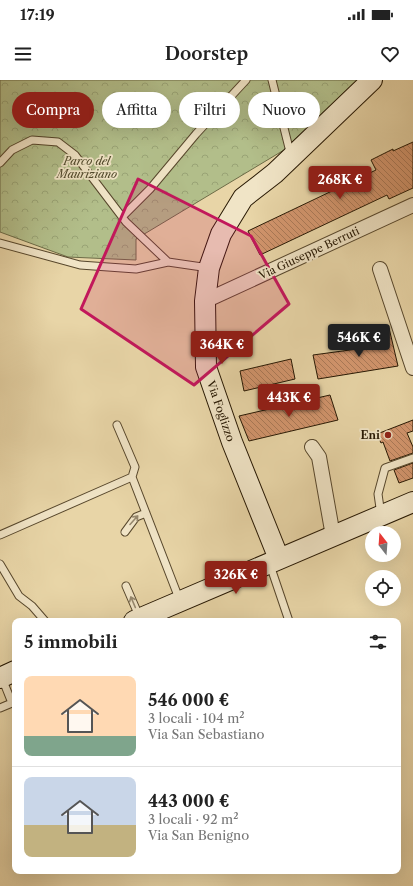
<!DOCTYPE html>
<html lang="it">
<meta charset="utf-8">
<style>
:root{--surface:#fff;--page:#f6f6f6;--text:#222;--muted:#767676;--line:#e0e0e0;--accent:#8f2418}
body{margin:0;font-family:"Libre Caslon Text",serif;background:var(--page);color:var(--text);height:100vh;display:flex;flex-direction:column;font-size:15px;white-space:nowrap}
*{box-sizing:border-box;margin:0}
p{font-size:13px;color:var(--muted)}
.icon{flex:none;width:22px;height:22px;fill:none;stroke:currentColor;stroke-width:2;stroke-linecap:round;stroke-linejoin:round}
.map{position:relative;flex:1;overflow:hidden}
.drawer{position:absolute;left:12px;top:538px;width:389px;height:256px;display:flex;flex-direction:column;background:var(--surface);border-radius:8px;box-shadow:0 4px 16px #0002}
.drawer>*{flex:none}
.hud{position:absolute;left:12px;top:12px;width:389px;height:36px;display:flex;gap:8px}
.needle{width:26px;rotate:343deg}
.controls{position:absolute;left:365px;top:446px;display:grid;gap:8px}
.controls a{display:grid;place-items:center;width:36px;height:36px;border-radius:50%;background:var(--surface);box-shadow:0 4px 16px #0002;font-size:20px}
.price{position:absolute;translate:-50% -34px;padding:0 9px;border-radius:4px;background:var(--accent);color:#fff;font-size:13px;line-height:26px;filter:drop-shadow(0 1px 2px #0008)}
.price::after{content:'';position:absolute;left:50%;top:24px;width:12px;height:9px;margin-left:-6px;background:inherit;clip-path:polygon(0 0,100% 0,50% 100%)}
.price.active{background:#222;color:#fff}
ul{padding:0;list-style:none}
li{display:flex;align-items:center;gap:12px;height:100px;padding:0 12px}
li+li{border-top:1px solid var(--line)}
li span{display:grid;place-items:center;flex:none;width:112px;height:80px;border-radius:8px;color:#555}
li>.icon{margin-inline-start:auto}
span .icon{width:48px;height:48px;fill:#fffc;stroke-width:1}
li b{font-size:17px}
h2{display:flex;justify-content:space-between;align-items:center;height:48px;padding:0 12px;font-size:17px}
.pill{padding:0 14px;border-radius:18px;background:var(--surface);box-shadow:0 4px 16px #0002;font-size:14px;line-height:36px}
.pill.active{background:var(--accent);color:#fff}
.status{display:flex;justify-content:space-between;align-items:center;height:28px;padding:0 20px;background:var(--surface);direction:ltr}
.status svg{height:11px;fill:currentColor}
header{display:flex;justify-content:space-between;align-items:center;height:52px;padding:0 12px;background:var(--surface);font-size:18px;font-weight:600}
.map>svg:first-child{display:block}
.forest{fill:url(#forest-crowns);stroke:#6c6b46}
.building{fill:url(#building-back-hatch);stroke:#271803}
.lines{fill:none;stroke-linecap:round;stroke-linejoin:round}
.service-casing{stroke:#57472c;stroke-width:9}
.minor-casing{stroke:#57472c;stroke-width:16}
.secondary-casing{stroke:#271803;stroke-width:22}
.service{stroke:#f0e4c6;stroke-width:7}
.minor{stroke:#f0e4c6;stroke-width:14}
.secondary{stroke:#f0e4c6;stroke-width:20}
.oneway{stroke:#96886e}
.marked{fill:#c2185b;fill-opacity:0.2;stroke:#c2185b;stroke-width:3;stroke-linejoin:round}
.poi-dot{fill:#8f2418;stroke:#f0e4c6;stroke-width:1.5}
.labels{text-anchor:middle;stroke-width:3.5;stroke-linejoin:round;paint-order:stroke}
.park-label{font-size:11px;font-style:italic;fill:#514a2c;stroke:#f0e4c6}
.street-label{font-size:11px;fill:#271803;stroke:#f0e4c6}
.poi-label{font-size:11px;font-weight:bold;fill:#271803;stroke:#f0e4c6;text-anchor:end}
</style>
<div class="status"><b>17:19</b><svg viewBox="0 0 49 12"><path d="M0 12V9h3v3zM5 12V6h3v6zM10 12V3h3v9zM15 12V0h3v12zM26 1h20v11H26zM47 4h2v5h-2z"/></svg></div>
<header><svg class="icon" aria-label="menu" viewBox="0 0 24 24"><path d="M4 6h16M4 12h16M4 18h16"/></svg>Doorstep<svg class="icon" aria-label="heart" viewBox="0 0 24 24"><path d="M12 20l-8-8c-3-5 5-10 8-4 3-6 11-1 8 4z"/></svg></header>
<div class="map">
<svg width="413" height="806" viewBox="0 0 413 806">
<defs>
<pattern id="forest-crowns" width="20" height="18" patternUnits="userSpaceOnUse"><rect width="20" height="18" fill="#b2be8a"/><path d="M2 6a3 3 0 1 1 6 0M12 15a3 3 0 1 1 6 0" fill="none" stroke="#99a375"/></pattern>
<pattern id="building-back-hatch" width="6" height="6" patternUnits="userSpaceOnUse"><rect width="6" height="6" fill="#d2956d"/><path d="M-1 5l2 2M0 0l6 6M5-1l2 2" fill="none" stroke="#aa7957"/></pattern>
</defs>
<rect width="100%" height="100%" fill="#e8d5a7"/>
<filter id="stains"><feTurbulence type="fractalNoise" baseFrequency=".005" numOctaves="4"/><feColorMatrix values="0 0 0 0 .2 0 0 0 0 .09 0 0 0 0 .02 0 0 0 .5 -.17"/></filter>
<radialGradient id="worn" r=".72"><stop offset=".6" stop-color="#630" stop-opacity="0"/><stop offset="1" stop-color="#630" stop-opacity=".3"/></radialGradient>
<path class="forest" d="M0,0H358L284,70L136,159V180L68,177L0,152Z"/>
<path class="building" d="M413,62V108L389,119L387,115L260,175L248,151L376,90L371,80L393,69V71Z
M389,248L398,286L318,299L313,275L372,267L371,251Z
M291,279L295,299L244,311L240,291Z
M330,315L338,340L249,361L239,336Z
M413,340V351L407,353L413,367V373L390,381L383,362L381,363L377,354Z
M413,383V398L399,403L394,390Z"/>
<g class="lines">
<defs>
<path id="service" d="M272,0L291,76
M0,83L12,70L32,60L58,62L75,75L126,142L168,182
M122,137L150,109L196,54L246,0
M0,163L80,185L136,189L168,182L209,188
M117,345L135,387L132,397
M381,435L378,414L385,388L413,378
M125,452L136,437L146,433
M0,455L132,397L180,521
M0,484L19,516L32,526L45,541
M270,485L289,541
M126,506L139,536
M0,628L12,623L2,598"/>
<path id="minor" d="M380,189L413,288
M205,221L413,125
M312,367L319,377L333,456"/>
<path id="secondary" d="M279,479L232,362L206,287L205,221L209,188L221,154L243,118L275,93L372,0
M134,541L413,422
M0,598L15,591"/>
</defs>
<use href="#service" class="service-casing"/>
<use href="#minor" class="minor-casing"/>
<use href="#secondary" class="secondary-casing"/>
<use href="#service" class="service"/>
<use href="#minor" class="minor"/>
<use href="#secondary" class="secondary"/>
</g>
<defs><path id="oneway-shaft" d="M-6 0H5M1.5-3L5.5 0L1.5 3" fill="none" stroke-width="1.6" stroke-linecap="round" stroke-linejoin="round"/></defs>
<g class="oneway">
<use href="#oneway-shaft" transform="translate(134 440) rotate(-48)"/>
<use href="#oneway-shaft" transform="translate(133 522) rotate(-113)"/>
</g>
<path class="marked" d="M138,99L251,156L289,224L194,305L81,229Z"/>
<circle class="poi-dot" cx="388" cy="355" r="4"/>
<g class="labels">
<g class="park-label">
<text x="87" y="85">Parco del<tspan x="87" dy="13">Mauriziano</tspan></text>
</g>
<g class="street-label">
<text transform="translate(309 173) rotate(-25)" y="4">Via Giuseppe Berruti</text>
<text transform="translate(221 331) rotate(71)" y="4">Via Foglizzo</text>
</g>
<g class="poi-label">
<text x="380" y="359">Eni</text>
</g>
</g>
<rect width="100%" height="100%" filter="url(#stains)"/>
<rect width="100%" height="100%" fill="url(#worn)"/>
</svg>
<div class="controls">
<a><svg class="needle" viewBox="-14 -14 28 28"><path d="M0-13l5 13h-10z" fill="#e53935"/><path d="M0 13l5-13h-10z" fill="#767676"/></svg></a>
<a><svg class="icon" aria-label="locate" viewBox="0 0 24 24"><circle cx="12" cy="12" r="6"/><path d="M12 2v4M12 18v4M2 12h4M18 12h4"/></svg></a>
</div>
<b class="price" style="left:340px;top:120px">268K €</b>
<b class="price active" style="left:359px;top:278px">546K €</b>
<b class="price" style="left:222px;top:285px">364K €</b>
<b class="price" style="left:289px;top:338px">443K €</b>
<b class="price" style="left:236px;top:515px">326K €</b>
<div class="hud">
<a class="pill active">Compra</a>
<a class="pill">Affitta</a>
<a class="pill">Filtri</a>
<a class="pill">Nuovo</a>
</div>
<section class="drawer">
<h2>5 immobili<svg class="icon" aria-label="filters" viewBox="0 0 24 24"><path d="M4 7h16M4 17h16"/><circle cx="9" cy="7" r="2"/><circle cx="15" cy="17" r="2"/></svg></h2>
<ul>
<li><span style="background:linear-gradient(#ffd9b3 75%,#7fa58c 0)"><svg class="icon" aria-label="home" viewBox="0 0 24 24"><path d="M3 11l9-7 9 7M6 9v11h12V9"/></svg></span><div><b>546 000 €</b><p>3 locali · 104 m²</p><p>Via San Sebastiano</p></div></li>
<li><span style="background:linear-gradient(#c9d6e8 60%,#c2b280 0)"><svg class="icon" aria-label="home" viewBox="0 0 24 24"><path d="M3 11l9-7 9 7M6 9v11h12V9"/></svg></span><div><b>443 000 €</b><p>3 locali · 92 m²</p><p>Via San Benigno</p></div></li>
</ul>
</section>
</div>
